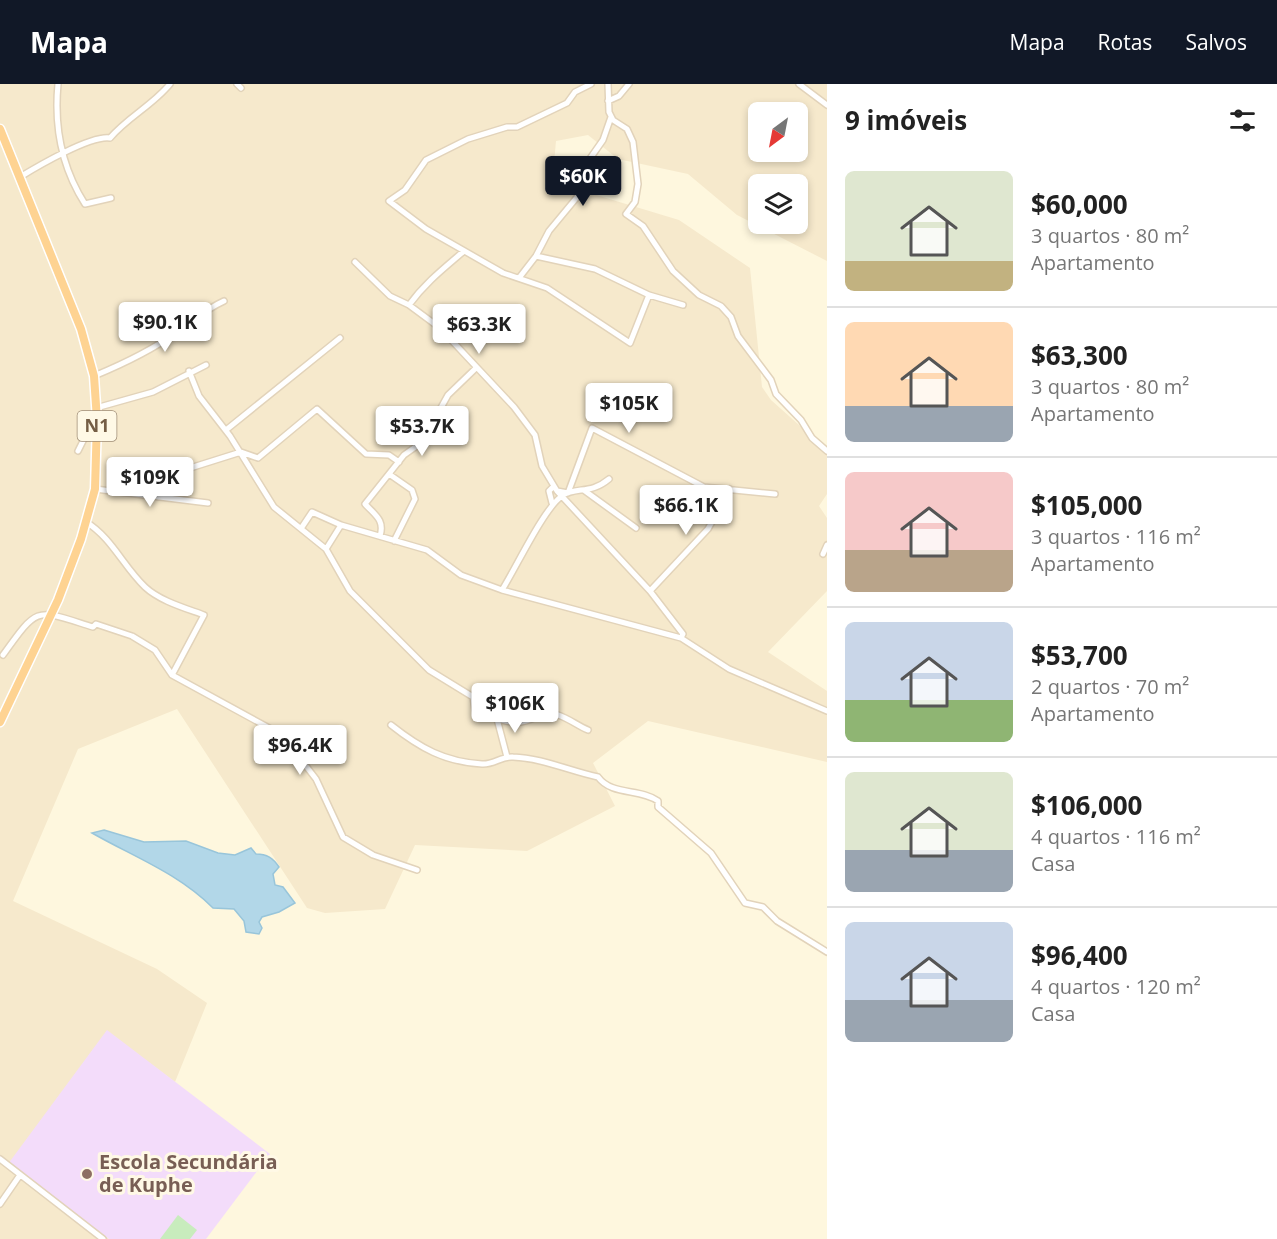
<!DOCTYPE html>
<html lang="pt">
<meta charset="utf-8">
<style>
:root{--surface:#fff;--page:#f6f6f6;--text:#222;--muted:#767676;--line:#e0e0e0;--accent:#111827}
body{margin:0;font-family:"Open Sans",sans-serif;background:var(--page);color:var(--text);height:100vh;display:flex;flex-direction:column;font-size:22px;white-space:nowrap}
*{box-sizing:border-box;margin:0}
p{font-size:20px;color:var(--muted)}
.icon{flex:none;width:33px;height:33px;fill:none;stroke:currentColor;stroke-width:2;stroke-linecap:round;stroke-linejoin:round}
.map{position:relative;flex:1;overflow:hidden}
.drawer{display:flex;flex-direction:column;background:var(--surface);width:450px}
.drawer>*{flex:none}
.needle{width:39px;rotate:212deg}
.tools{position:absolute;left:748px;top:18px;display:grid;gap:12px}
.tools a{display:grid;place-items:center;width:60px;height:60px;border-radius:9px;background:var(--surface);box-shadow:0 3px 9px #0003;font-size:30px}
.price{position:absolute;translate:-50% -51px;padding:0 14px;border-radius:6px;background:#fff;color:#222;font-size:20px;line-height:39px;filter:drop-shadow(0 2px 3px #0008)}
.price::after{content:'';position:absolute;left:50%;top:36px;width:18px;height:14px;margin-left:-9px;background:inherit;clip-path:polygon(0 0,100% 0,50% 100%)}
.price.selected{background:var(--accent);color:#fff}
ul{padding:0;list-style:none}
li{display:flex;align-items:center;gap:18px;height:150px;padding:0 18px}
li+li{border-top:2px solid var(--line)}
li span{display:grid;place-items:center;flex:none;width:168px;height:120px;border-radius:9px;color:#555}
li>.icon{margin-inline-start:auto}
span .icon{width:72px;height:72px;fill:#fffc;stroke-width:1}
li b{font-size:26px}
h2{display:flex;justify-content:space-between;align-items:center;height:72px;padding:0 18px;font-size:26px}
header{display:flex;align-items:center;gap:36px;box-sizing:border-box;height:84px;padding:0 30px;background:var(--accent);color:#fff}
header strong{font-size:28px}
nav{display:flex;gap:33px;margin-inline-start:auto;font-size:21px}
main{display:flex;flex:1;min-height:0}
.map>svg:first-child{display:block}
.residential{fill:#f6e9cc;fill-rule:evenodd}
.education{fill:#f3dcfa}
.garden{fill:#c8ecbd}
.water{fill:#b2d7e8;stroke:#98c5da;stroke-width:1.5}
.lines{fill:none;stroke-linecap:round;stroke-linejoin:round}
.minor-casing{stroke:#e2d3ba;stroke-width:8}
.trunk-casing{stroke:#fff;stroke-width:11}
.minor{stroke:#fff;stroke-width:5}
.trunk{stroke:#fed392;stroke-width:8}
.education-dot{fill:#8d6e63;stroke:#fff9e6;stroke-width:2}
.labels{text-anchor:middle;stroke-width:6;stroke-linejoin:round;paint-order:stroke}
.shield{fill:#fff9e6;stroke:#9e8c75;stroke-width:1.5}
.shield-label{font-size:18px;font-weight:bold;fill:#755e45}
.education-label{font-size:20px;font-weight:bold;fill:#785e54;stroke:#fff9e6;text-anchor:start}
</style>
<header>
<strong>Mapa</strong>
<nav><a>Mapa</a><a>Rotas</a><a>Salvos</a></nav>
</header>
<main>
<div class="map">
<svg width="827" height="1155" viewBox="0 0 827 1155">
<rect width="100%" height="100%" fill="#fef7de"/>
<path class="residential" d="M0,0H827V177L737,131L688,90L618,75L588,51L556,57L553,90L593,110L679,136L750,184L762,303L771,316L827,366V410L819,422L827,434V507L768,568L827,607V678L648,637L593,679L615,722L527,767L415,761L385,825L325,829L307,824L177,625L78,665L13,817L157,885L207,919L175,998L107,947L9,1080L109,1155H0ZM759,28H798V68H759ZM759,100H798V140H759Z"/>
<path class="education" d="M107,946L270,1070L206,1155H109L8,1080Z"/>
<path class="garden" d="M178,1131L197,1146L190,1155H160Z"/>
<path class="water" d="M104,746L144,758L186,757L218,769L235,771L251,764L256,770C267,770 273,774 279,783L273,790L275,801L283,803L295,819L279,828L262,833L259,838L262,844L259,850L246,848L244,837L234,825L213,824C178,789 134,773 92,749Z"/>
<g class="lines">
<defs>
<path id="minor" d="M58,0C54,42 62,84 85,120L111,114
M237,0L241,4
M591,0L575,8L567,19L517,43H507L468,55L426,76L405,106L389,117L426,145L503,189L547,204L630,259L649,211
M608,0L609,28L613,36L627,45L633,58L638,100L635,118L626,130L643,142L673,187L699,211L721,222L731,233L738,252L771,296L776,310L801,336L812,354L827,367
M799,0L827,21
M608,17L619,12L629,0
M20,93C38,82 91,51 110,54C128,33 153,21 170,0
M536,172L595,185L649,211L683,221
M355,178L390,212L409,221L440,244L514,323L535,351L542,382L557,407L568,409L592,344L704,403L775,410
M519,194L536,172L549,147L578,112L580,95L589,76L603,56L611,33
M409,221C425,199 443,185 464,167
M189,287L199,312L230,352L274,423L326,465L350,507L429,586L473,613L475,626C489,631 505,640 521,638C534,636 544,627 558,631C568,634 578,642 588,646
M94,292C123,280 151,267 177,248C193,237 206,225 224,217
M96,324L153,308L206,281
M226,346L340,254
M78,367L85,353L97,345
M389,390L412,406L415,415L394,457
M95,405L208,419
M585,407L636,444
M158,413V400L169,386L187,385L241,368L258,374L317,325L366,370L389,371L399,378
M552,419L549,407L554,402
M86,438C112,454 123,482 145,503C160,517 185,524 204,531L172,591
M302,443L312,428L341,441L427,466L461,491L502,506L681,554L683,550L650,507L557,407
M380,452C385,436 375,431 365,420L404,371L428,354L427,349L448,311L476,284
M326,465L341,441
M823,470L827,461
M502,506C516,484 544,424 562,412C576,402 590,411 609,395
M650,507L708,445L730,405
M681,554L729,585L827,627
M3,571C39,521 35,525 93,543L96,540L132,552L155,566L172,591L282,651L316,695L343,753L373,771L417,786
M497,635L507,673
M391,641C420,664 445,678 482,680C493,681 502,672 513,673C542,674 570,687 598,693C612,712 640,704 658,717V723L711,769L745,819L763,823L777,837L827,868
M0,1075L103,1155
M0,1120L20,1091"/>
<path id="trunk" d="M0,45L81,245L94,292L97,336L95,405L81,455L58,516L0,638"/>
</defs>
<use href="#minor" class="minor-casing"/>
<use href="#trunk" class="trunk-casing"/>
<use href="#minor" class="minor"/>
<use href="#trunk" class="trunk"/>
</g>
<circle class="education-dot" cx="87" cy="1090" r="6"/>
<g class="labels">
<rect class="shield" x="77.5" y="327" width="39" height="30" rx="4.5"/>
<g class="shield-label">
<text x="97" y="348">N1</text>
</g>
<g class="education-label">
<text x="99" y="1085">Escola Secundária<tspan x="99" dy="23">de Kuphe</tspan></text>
</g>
</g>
</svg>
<div class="tools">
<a><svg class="needle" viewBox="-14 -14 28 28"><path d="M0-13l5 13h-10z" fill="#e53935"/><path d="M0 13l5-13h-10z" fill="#767676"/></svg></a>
<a><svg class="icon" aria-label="layers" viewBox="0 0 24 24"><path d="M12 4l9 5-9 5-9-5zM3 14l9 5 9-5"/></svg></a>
</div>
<b class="price selected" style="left:583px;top:123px">$60K</b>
<b class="price" style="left:165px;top:269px">$90.1K</b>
<b class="price" style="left:479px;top:271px">$63.3K</b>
<b class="price" style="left:629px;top:350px">$105K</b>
<b class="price" style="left:422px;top:373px">$53.7K</b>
<b class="price" style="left:150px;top:424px">$109K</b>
<b class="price" style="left:686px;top:452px">$66.1K</b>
<b class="price" style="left:515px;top:650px">$106K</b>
<b class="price" style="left:300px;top:692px">$96.4K</b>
</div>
<section class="drawer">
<h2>9 imóveis<svg class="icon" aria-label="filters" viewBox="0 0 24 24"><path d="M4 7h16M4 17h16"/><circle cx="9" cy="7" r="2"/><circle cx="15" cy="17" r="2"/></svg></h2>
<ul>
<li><span style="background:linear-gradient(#dfe7d0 75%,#c2b280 0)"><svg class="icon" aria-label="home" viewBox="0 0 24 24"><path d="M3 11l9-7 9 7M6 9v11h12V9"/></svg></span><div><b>$60,000</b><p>3 quartos · 80 m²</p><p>Apartamento</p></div></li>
<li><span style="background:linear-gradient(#ffd9b3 70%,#9aa5b1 0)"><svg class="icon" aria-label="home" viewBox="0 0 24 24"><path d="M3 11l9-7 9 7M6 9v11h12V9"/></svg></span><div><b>$63,300</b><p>3 quartos · 80 m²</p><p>Apartamento</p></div></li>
<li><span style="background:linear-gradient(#f6c9c9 65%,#b9a48a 0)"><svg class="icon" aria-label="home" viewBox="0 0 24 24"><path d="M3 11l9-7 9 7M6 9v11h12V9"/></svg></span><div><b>$105,000</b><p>3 quartos · 116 m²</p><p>Apartamento</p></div></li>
<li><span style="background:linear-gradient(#c9d6e8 65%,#8fb573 0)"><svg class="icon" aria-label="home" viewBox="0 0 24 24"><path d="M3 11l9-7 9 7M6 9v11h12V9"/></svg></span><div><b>$53,700</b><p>2 quartos · 70 m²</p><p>Apartamento</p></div></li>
<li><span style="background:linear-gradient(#dfe7d0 65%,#9aa5b1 0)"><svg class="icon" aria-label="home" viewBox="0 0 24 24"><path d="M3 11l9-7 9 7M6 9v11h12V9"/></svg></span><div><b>$106,000</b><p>4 quartos · 116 m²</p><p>Casa</p></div></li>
<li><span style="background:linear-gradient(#c9d6e8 65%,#9aa5b1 0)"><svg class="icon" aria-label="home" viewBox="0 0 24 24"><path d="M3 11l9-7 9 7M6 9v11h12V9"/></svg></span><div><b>$96,400</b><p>4 quartos · 120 m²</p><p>Casa</p></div></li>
</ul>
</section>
</main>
